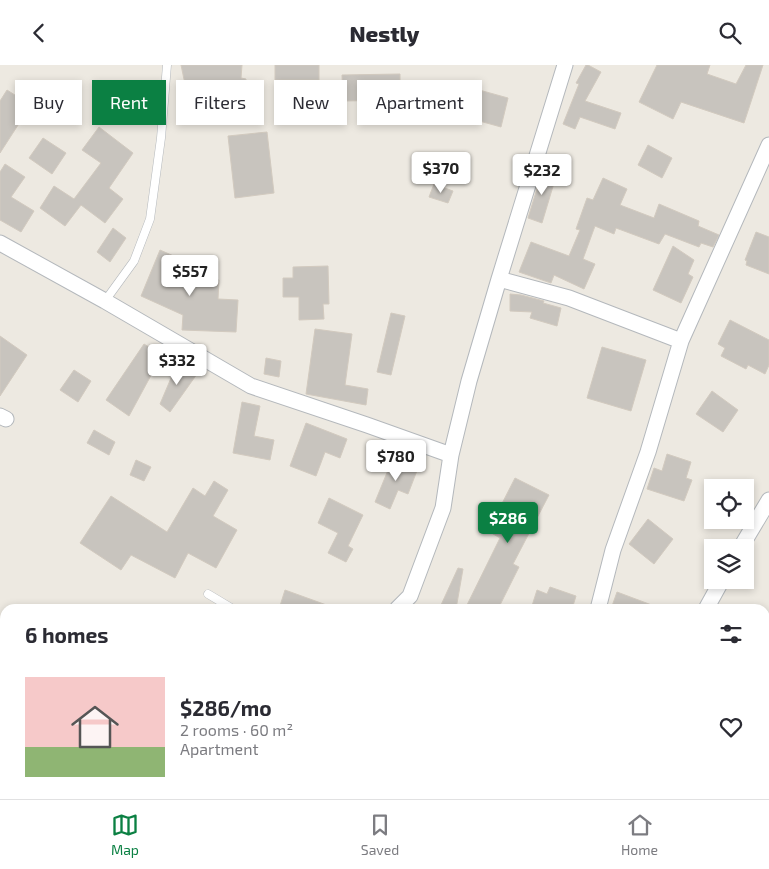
<!DOCTYPE html>
<meta charset="utf-8">
<style>
:root{--surface:#fff;--page:#f2f2f3;--text:#2b2b33;--muted:#7c7c81;--line:#e1e1e2;--accent:#0b8043}
body{margin:0;font-family:"Exo 2",sans-serif;background:var(--page);color:var(--text);height:100vh;display:flex;flex-direction:column;font-size:19px;white-space:nowrap}
*{box-sizing:border-box;margin:0}
p{font-size:16px;color:var(--muted)}
.icon{flex:none;width:28px;height:28px;fill:none;stroke:currentColor;stroke-width:2;stroke-linecap:round;stroke-linejoin:round}
.map{position:relative;flex:1;overflow:hidden}
.panel{position:absolute;left:0px;top:539px;width:770px;height:196px;display:flex;flex-direction:column;background:var(--surface);border-radius:15px 15px 0 0;box-shadow:0 2px 8px #0003}
.panel>*{flex:none}
.guide{position:absolute;left:15px;top:15px;width:500px;height:45px;display:flex;gap:10px}
.buttons{position:absolute;left:704px;top:414px;display:grid;gap:10px}
.buttons a{display:grid;place-items:center;width:50px;height:50px;border-radius:0px;background:var(--surface);box-shadow:0 2px 8px #0003;font-size:25px}
.price{position:absolute;translate:-50% -42px;padding:0 11px;border-radius:5px;background:#fff;color:#222;font-size:16px;line-height:32px;filter:drop-shadow(0 1px 2px #0008)}
.price::after{content:'';position:absolute;left:50%;top:30px;width:15px;height:11px;margin-left:-8px;background:inherit;clip-path:polygon(0 0,100% 0,50% 100%)}
.price.selected{background:var(--accent);color:#fff}
ul{padding:0;list-style:none}
li{display:flex;align-items:center;gap:15px;height:125px;padding:0 25px}
li span{display:grid;place-items:center;flex:none;width:140px;height:100px;border-radius:0px;color:#555}
li>.icon{margin-inline-start:auto}
span .icon{width:60px;height:60px;fill:#fffc;stroke-width:1}
li b{font-size:21px}
h2{display:flex;justify-content:space-between;align-items:center;height:60px;padding:0 25px;font-size:21px}
.tag{padding:0 18px;border-radius:0px;background:var(--surface);box-shadow:0 2px 8px #0003;font-size:18px;line-height:45px}
.tag.selected{background:var(--accent);color:#fff}
header{display:flex;justify-content:space-between;align-items:center;height:65px;padding:0 25px;background:var(--surface);font-size:22px;font-weight:800}
.tabs{display:flex;justify-content:space-around;align-items:center;height:70px;border-top:1px solid var(--line);background:var(--surface);font-size:14px;color:var(--muted)}
.tabs a{display:grid;justify-items:center;gap:2px}
.tabs .selected{color:var(--accent)}
.map>svg:first-child{display:block}
.building{fill:#c8c4be;stroke:#d2cabf}
.lines{fill:none;stroke-linecap:round;stroke-linejoin:round}
.service-casing{stroke:#b4b8bc;stroke-width:9}
.minor-casing{stroke:#b4b8bc;stroke-width:17}
.service{stroke:#fff;stroke-width:8}
.minor{stroke:#fff;stroke-width:15}
</style>
<header><svg class="icon" aria-label="back" viewBox="0 0 24 24"><path d="M15 5l-7 7 7 7"/></svg>Nestly<svg class="icon" aria-label="search" viewBox="0 0 24 24"><circle cx="10" cy="10" r="6"/><path d="M15 15l6 6"/></svg></header>
<div class="map">
<svg width="769" height="734" viewBox="0 0 769 734">
<rect width="100%" height="100%" fill="#ede9e1"/>
<path class="building" d="M181,0H242L241,13L246,14L245,33H231V44H221L210,46L207,34L189,38Z
M275,0H319V15H275Z
M586,0H588L601,7L585,36L621,48L615,64L580,52L575,64L563,59L579,19L576,18Z
M657,0H710L707,9L736,19L746,0H763L744,58L681,37L673,54L639,37Z
M400,9V35L343,36L342,10Z
M472,23L508,33L501,62L465,52Z
M7,25L26,37L17,55L20,57L0,88V36Z
M99,62L133,88L109,123L123,134L105,158L81,140L65,161L40,143L54,121L74,134L101,98L82,85Z
M267,67L274,128L235,133L228,71Z
M43,73L66,88L52,109L29,93Z
M648,80L672,93L662,113L638,100Z
M5,99L25,112L11,132L34,146L21,167L0,155V107Z
M543,104L557,108L542,158L528,153Z
M603,113L627,124L620,140L654,153L659,139L699,156L698,161L719,170L713,182L701,178L699,182L665,169L659,179L616,163L614,169L595,161L583,194L595,199L584,224L554,210L551,218L519,207L531,177L569,191L580,165L576,164L587,133L593,135Z
M434,119L453,126L448,138L429,132Z
M113,163L126,173L110,197L97,187Z
M756,167L769,172V209L746,200L747,196L745,195Z
M673,181L694,195L688,209L693,212L681,238L653,225Z
M160,185L185,196L177,213L219,215L218,234L238,235L236,267L182,265L183,250L141,231Z
M328,201L329,239H323L324,254L299,255V232H283V213H293V202Z
M510,229L521,230L544,236L543,238L561,243L557,261L530,253L532,247L510,246Z
M391,248L405,251L391,310L377,307Z
M730,255L769,275V300L765,309L748,300L746,304L721,291L725,283L718,279Z
M315,264L352,269L345,320L368,324L366,340L306,329Z
M0,271L27,290L0,331Z
M144,279L162,290L129,351L106,335Z
M602,282L646,295L631,346L587,333Z
M266,293L281,296L279,312L264,309Z
M177,299L184,303L186,300L197,309L170,347L160,339Z
M74,305L91,316L78,337L60,325Z
M712,326L738,345L723,367L696,349Z
M242,337L260,341L254,371L274,375L270,395L233,388Z
M306,358L347,374L340,393L325,387L316,411L290,401Z
M94,365L115,377L109,390L87,378Z
M667,389L691,397L686,413L692,415L684,436L647,424L654,403L662,406Z
M393,393L418,403L408,429L398,425L390,444L375,437Z
M136,395L151,402L144,416L130,410Z
M515,413L549,430L513,499L519,502L498,544H465L500,473L488,466Z
M214,416L228,425L213,451L237,465L216,503L188,488L175,513L131,490L121,505L80,478L111,431L167,467L193,423L205,431Z
M329,433L363,450L348,481L353,484L346,497L328,488L338,468L318,458Z
M648,454L673,474L654,499L629,479Z
M458,503L463,504L456,544H450L441,540Z
M550,522L576,531L572,544H531L537,525L547,529Z
M285,525L332,542V544H279Z
M617,527L657,542V544H611Z"/>
<g class="lines">
<defs>
<path id="service" d="M105,236L134,196L150,154L161,73L167,0
M208,529L233,544"/>
<path id="minor" d="M0,178L105,236L251,321L367,360L451,390
M499,214L569,233L681,276
M0,351L6,354
M741,482L769,435
M397,544L410,531L443,443L451,390L469,316L499,214L565,0
M598,544L613,485L648,387L681,276L769,80
M706,544L722,515
M0,570L5,573
M765,621L769,614
M252,730L255,734
M272,734L275,730
M538,734L539,730
M697,734L699,730"/>
</defs>
<use href="#service" class="service-casing"/>
<use href="#minor" class="minor-casing"/>
<use href="#service" class="service"/>
<use href="#minor" class="minor"/>
</g>
</svg>
<div class="buttons">
<a><svg class="icon" aria-label="locate" viewBox="0 0 24 24"><circle cx="12" cy="12" r="6"/><path d="M12 2v4M12 18v4M2 12h4M18 12h4"/></svg></a>
<a><svg class="icon" aria-label="layers" viewBox="0 0 24 24"><path d="M12 4l9 5-9 5-9-5zM3 14l9 5 9-5"/></svg></a>
</div>
<b class="price" style="left:441px;top:129px">$370</b>
<b class="price" style="left:542px;top:131px">$232</b>
<b class="price" style="left:190px;top:232px">$557</b>
<b class="price" style="left:177px;top:321px">$332</b>
<b class="price" style="left:396px;top:417px">$780</b>
<b class="price selected" style="left:508px;top:479px">$286</b>
<div class="guide">
<a class="tag">Buy</a>
<a class="tag selected">Rent</a>
<a class="tag">Filters</a>
<a class="tag">New</a>
<a class="tag">Apartment</a>
</div>
<section class="panel">
<h2>6 homes<svg class="icon" aria-label="filters" viewBox="0 0 24 24"><path d="M4 7h16M4 17h16"/><circle cx="9" cy="7" r="2"/><circle cx="15" cy="17" r="2"/></svg></h2>
<ul>
<li><span style="background:linear-gradient(#f6c9c9 70%,#8fb573 0)"><svg class="icon" aria-label="home" viewBox="0 0 24 24"><path d="M3 11l9-7 9 7M6 9v11h12V9"/></svg></span><div><b>$286/mo</b><p>2 rooms · 60 m²</p><p>Apartment</p></div><svg class="icon" aria-label="heart" viewBox="0 0 24 24"><path d="M12 20l-8-8c-3-5 5-10 8-4 3-6 11-1 8 4z"/></svg></li>
</ul>
</section>
</div>
<nav class="tabs">
<a class="selected"><svg class="icon" aria-label="map" viewBox="0 0 24 24"><path d="M3 6l6-2 6 2 6-2v14l-6 2-6-2-6 2zM9 4v14M15 6v14"/></svg>Map</a>
<a><svg class="icon" aria-label="saved" viewBox="0 0 24 24"><path d="M7 4h10v16l-5-4-5 4z"/></svg>Saved</a>
<a><svg class="icon" aria-label="home" viewBox="0 0 24 24"><path d="M3 11l9-7 9 7M6 9v11h12V9"/></svg>Home</a>
</nav>
